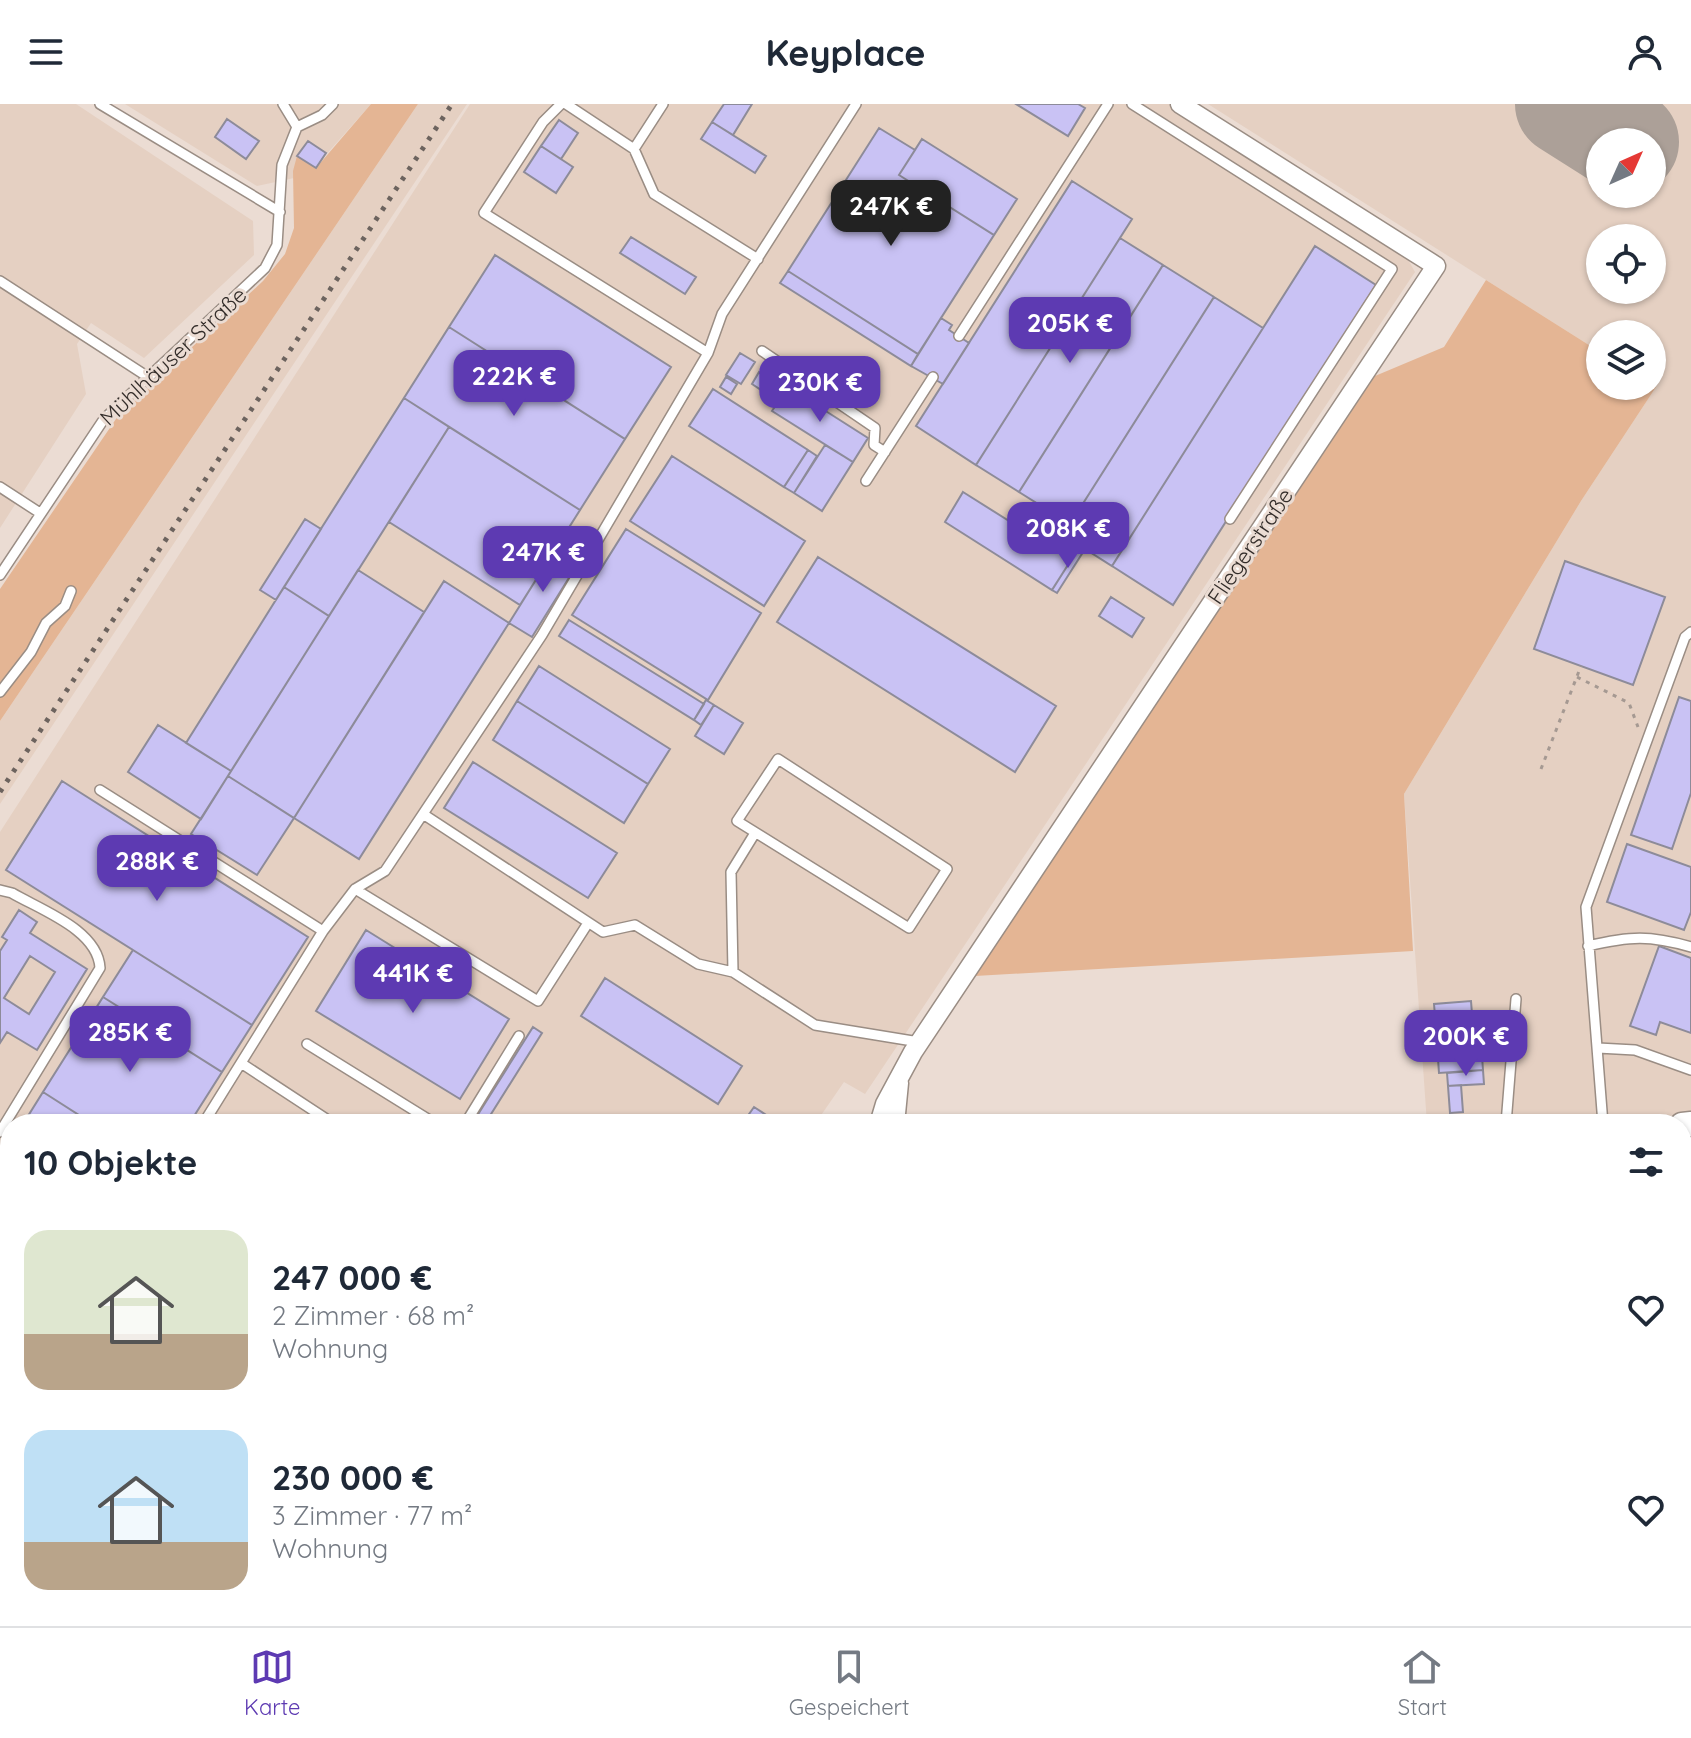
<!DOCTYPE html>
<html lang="de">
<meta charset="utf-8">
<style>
:root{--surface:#fff;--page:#f6f6f7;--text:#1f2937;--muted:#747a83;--line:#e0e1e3;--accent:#5d3ab2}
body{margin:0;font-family:Quicksand,sans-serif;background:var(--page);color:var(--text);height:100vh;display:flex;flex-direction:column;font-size:30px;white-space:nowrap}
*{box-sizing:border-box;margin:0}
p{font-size:26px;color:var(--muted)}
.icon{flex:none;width:44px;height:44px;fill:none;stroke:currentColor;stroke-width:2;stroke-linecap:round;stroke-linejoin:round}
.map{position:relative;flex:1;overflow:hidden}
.side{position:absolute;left:0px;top:1010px;width:1692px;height:512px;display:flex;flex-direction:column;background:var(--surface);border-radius:32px 32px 0 0;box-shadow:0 2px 6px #0004}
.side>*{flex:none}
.needle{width:52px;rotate:45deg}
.buttons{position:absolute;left:1586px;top:24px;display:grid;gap:16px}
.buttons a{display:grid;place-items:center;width:80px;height:80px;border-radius:50%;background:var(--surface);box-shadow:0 2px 6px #0004;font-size:40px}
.price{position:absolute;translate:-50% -68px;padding:0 18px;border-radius:16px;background:var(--accent);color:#fff;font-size:26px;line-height:52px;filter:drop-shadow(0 2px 4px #0008)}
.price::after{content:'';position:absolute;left:50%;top:48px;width:24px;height:18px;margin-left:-12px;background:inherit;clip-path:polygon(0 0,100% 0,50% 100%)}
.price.current{background:#222;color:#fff}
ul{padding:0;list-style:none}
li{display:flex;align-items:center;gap:24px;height:200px;padding:0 24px}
li span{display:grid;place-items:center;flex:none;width:224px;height:160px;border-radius:24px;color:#555}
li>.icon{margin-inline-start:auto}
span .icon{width:96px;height:96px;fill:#fffc;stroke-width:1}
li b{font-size:34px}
h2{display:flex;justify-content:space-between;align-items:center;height:96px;padding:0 24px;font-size:34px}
header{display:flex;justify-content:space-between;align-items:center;height:104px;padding:0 24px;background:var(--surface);font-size:36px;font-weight:700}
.tab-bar{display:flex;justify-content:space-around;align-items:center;height:112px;border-top:2px solid var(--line);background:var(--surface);font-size:22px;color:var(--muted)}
.tab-bar a{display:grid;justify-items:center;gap:4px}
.tab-bar .current{color:var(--accent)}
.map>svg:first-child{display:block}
.built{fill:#e5d0c2;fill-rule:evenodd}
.green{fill:#e4b594}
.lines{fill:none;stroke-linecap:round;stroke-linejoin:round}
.runway{stroke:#aca098;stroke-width:104}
.building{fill:#c9c2f4;stroke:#8d8b99;stroke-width:2;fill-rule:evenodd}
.lane-casing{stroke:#9a8d84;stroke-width:12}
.street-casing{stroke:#9a8d84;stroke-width:21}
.secondary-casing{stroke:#9a8d84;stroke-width:27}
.path{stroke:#a59992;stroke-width:3;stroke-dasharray:4 6;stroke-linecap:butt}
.lane{stroke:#fff;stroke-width:9}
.street{stroke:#fff;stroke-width:18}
.secondary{stroke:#fff;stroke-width:24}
.rail{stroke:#6c635e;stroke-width:5;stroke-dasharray:4 8;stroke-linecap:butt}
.labels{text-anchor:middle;stroke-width:6;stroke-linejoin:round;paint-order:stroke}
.street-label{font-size:22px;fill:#332d2a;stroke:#ebdcd3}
</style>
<header><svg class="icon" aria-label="menu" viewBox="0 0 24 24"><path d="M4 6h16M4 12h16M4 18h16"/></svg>Keyplace<svg class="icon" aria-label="person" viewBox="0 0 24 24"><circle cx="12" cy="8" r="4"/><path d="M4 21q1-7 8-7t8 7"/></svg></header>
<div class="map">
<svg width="1691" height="1522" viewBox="0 0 1691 1522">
<rect width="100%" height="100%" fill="#ebdcd3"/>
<path class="built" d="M0,0H76L253,117L254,151L144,254L91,219L77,240L86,290L0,424Z
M125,0H371L308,71L257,82Z
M418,0H467L0,700V617Z
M470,0H1169L1402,145L1415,168L865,990L844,978L815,1020H10V1136H0V728Z
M1208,0H1691V1010L1581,1019L1580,1011L1427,1020L1404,690L1581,397L1656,283L1652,281V230H1600V248ZM1600,38H1652V90H1600ZM1600,134H1652V186H1600Z
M1682,1043H1691V1522H1392L1391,1512H1682Z
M10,1207V1512H227L221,1522H0V1208Z
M266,1512H975L990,1522H260Z"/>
<path class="green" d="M371,0H418L0,617V485L118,312L263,177L285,150L294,124L293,67L297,52L316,64Z
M1486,176L1600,248V282L1656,283L1581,397L1404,690L1413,847L975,872L1375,272L1444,243Z"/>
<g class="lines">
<path class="runway" d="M1567,0L1627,38"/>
</g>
<path class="building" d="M724,0H752L733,31L712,18Z
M1016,0H1078L1085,4L1068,32Z
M227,15L259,37L246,55L215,33Z
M559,16L578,29L561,55L541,42Z
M712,18L766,52L755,69L701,35Z
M879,24L915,46L899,71L994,131L918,250L788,167Z
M922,35L1017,95L994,131L899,71Z
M308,37L326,49L316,64L297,52Z
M541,42L573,63L556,89L524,68Z
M1072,77L1132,115L976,361L916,322Z
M631,133L696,173L685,190L620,149Z
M1120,134L1163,161L1019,388L976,361Z
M1315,142L1376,181L1173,501L1112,462Z
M495,151L671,263L625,335L449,223Z
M1163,161L1214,193L1070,420L1019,388Z
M788,167L918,250L911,262L780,179Z
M1214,193L1263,224L1112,462L1063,431Z
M941,214L952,221L949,226L969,239L943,280L911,262Z
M449,223L625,335L580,406L404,294Z
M740,249L755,258L741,280L726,271Z
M759,268L777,280L770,292L752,280Z
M726,273L737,280L731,290L720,283Z
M788,283L868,334L853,358L772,307Z
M713,285L808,346L784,383L689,322Z
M404,294L449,323L329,512L284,483Z
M449,323L580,406L520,501L389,418Z
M825,341L853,358L822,407L794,389Z
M808,346L817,352L794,389L784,383Z
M672,352L805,437L764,502L630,417Z
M963,388L1071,456L1052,486L945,418Z
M305,415L321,425L276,496L260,486Z
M626,425L761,509L708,596L572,511Z
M1080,442L1085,445L1057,489L1052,486Z
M554,447L577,461L532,533L509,519Z
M818,453L1056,602L1015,668L777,518Z
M1565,457L1665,493L1633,581L1534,545Z
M358,466L424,508L294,714L228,672Z
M444,477L509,519L359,755L294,714Z
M284,483L329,512L231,667L186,639Z
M1111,493L1144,514L1132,533L1099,512Z
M569,516L704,600L694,616L559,532Z
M539,562L670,645L648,680L517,597Z
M1679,593L1691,597V689L1672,745L1631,731Z
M706,596L714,601L701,621L694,616Z
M517,597L648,680L624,719L493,636Z
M714,601L743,619L724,650L695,632Z
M158,621L231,667L201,715L128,668Z
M473,658L617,749L588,794L444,704Z
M228,672L294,714L257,771L191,730Z
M62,677L308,833L252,921L6,766Z
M1627,740L1691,763V808L1684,826L1607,798Z
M19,806L37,818L30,829L87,865L37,946L7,928L0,939V847L7,836L2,833ZM30,852L55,868L29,910L4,894Z
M366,826L509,915L460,995L316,907Z
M1659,842L1691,854V929L1660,918L1656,931L1630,922Z
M133,846L252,921L222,968L103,893Z
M605,874L742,962L718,1000L581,912Z
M103,893L222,968L189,1020H93L43,988Z
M1471,897L1472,910L1435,912L1434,900Z
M1479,909L1483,966L1439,969L1435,912Z
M533,923L542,929L486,1018L477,1012Z
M1483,966L1484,980L1448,982L1447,969Z
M1461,981L1463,1008L1450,1009L1448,982Z
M43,988L93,1020H23Z
M754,1003L777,1018L776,1020H758L747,1013Z
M0,1234L10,1240L1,1260L0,1259Z
M0,1259L10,1266V1308L0,1302Z
M1691,1286V1309L1682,1310V1287Z
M1691,1309V1353H1682V1310Z
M0,1319L10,1325V1365L0,1380Z
M0,1424L10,1430L6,1447L0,1443Z
M1691,1470V1502L1685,1503L1683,1471Z
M461,1512H533L527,1522H455Z
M554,1512L569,1522H547Z
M783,1512H786L802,1522H776Z
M915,1512H975L986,1519L909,1522Z
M1434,1512H1646L1647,1522H1435Z"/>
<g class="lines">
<defs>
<path id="lane" d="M100,0L280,108
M283,0L297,23
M561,0L543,18L484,109L708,249
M566,0L634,45L663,0
M1132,0L1392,165L1230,415
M634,45L654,90L758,155
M0,177L148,273
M959,232L1108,0
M762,247L875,324L874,341L885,348
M866,377L933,273
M0,383L40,409
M0,471L104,315L265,164L277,141L282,61L297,23L322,11L333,0
M0,588L31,548L46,519L65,502L71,487
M778,655L947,765L909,824L737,717Z
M100,686L323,827
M423,710L603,828L635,821L698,860L733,868L815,921L919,938
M355,785L538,897L588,819
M0,786L12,789C41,806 98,826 100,864L0,1028
M1588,842C1630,832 1650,831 1691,843
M733,868L731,768L755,729
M307,940L436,1020
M1598,944L1635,946L1691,966
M241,959L334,1020
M203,1020L323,827L355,785L385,767L542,531L708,249L722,210L856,0
M465,1020L519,932
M1506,1020L1516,895
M1603,1020L1586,803L1685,533L1691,528
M1682,1378L1691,1377
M1682,1454L1691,1453
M170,1512L185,1522
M571,1512L586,1522
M1413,1512L1414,1522
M1658,1512L1659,1522
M137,1522L146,1512
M400,1522L407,1512
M444,1522L451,1512"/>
<path id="street" d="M879,1020L885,1000L913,948L1436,162L1180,0
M895,1020L899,979
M1682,1276L1691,1275
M653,1512L669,1522"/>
<path id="secondary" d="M1682,1021L1691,1020
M0,1157L10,1156
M236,1522L243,1512"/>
</defs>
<use href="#lane" class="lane-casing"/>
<use href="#street" class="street-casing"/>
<use href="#secondary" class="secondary-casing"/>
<path class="path" d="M1577,573L1629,599L1638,623
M1541,665L1581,562"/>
<use href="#lane" class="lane"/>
<use href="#street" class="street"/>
<use href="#secondary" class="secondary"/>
<path class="rail" d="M0,688L452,0"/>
</g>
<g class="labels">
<g class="street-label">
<text transform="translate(173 252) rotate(-43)" y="8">Mühlhäuser Straße</text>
<text transform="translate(1250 442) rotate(-56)" y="8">Fliegerstraße</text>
</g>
</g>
</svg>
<div class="buttons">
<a><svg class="needle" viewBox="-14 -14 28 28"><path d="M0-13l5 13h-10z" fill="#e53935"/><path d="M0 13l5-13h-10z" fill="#747a83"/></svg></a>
<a><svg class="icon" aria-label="locate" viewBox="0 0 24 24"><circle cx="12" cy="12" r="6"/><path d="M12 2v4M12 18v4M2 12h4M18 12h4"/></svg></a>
<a><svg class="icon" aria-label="layers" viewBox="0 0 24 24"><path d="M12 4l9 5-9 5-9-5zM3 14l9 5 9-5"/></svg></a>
</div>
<b class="price current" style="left:891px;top:144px">247K €</b>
<b class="price" style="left:1070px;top:261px">205K €</b>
<b class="price" style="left:514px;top:314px">222K €</b>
<b class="price" style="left:820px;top:320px">230K €</b>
<b class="price" style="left:1068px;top:466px">208K €</b>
<b class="price" style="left:543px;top:490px">247K €</b>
<b class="price" style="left:157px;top:799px">288K €</b>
<b class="price" style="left:413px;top:911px">441K €</b>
<b class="price" style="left:130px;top:970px">285K €</b>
<b class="price" style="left:1466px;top:974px">200K €</b>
<section class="side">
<h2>10 Objekte<svg class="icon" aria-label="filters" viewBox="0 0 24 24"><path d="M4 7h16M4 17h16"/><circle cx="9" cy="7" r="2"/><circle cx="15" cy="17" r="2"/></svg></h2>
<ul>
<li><span style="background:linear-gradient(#dfe7d0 65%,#b9a48a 0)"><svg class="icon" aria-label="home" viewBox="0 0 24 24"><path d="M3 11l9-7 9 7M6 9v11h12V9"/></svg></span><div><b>247 000 €</b><p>2 Zimmer · 68 m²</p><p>Wohnung</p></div><svg class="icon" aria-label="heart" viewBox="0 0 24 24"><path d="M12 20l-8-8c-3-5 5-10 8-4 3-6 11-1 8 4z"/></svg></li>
<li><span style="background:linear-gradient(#bfe0f5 70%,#b9a48a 0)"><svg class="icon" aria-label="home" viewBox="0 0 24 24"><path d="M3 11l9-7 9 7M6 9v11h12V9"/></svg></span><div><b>230 000 €</b><p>3 Zimmer · 77 m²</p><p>Wohnung</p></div><svg class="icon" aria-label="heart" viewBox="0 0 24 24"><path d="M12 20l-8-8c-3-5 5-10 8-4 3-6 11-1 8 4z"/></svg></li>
</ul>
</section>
</div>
<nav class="tab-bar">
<a class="current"><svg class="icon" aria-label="map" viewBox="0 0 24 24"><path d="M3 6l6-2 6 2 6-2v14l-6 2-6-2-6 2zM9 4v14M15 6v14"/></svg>Karte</a>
<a><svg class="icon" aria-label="saved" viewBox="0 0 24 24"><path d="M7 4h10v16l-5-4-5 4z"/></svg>Gespeichert</a>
<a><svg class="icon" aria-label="home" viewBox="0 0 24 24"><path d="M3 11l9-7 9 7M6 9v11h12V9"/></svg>Start</a>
</nav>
